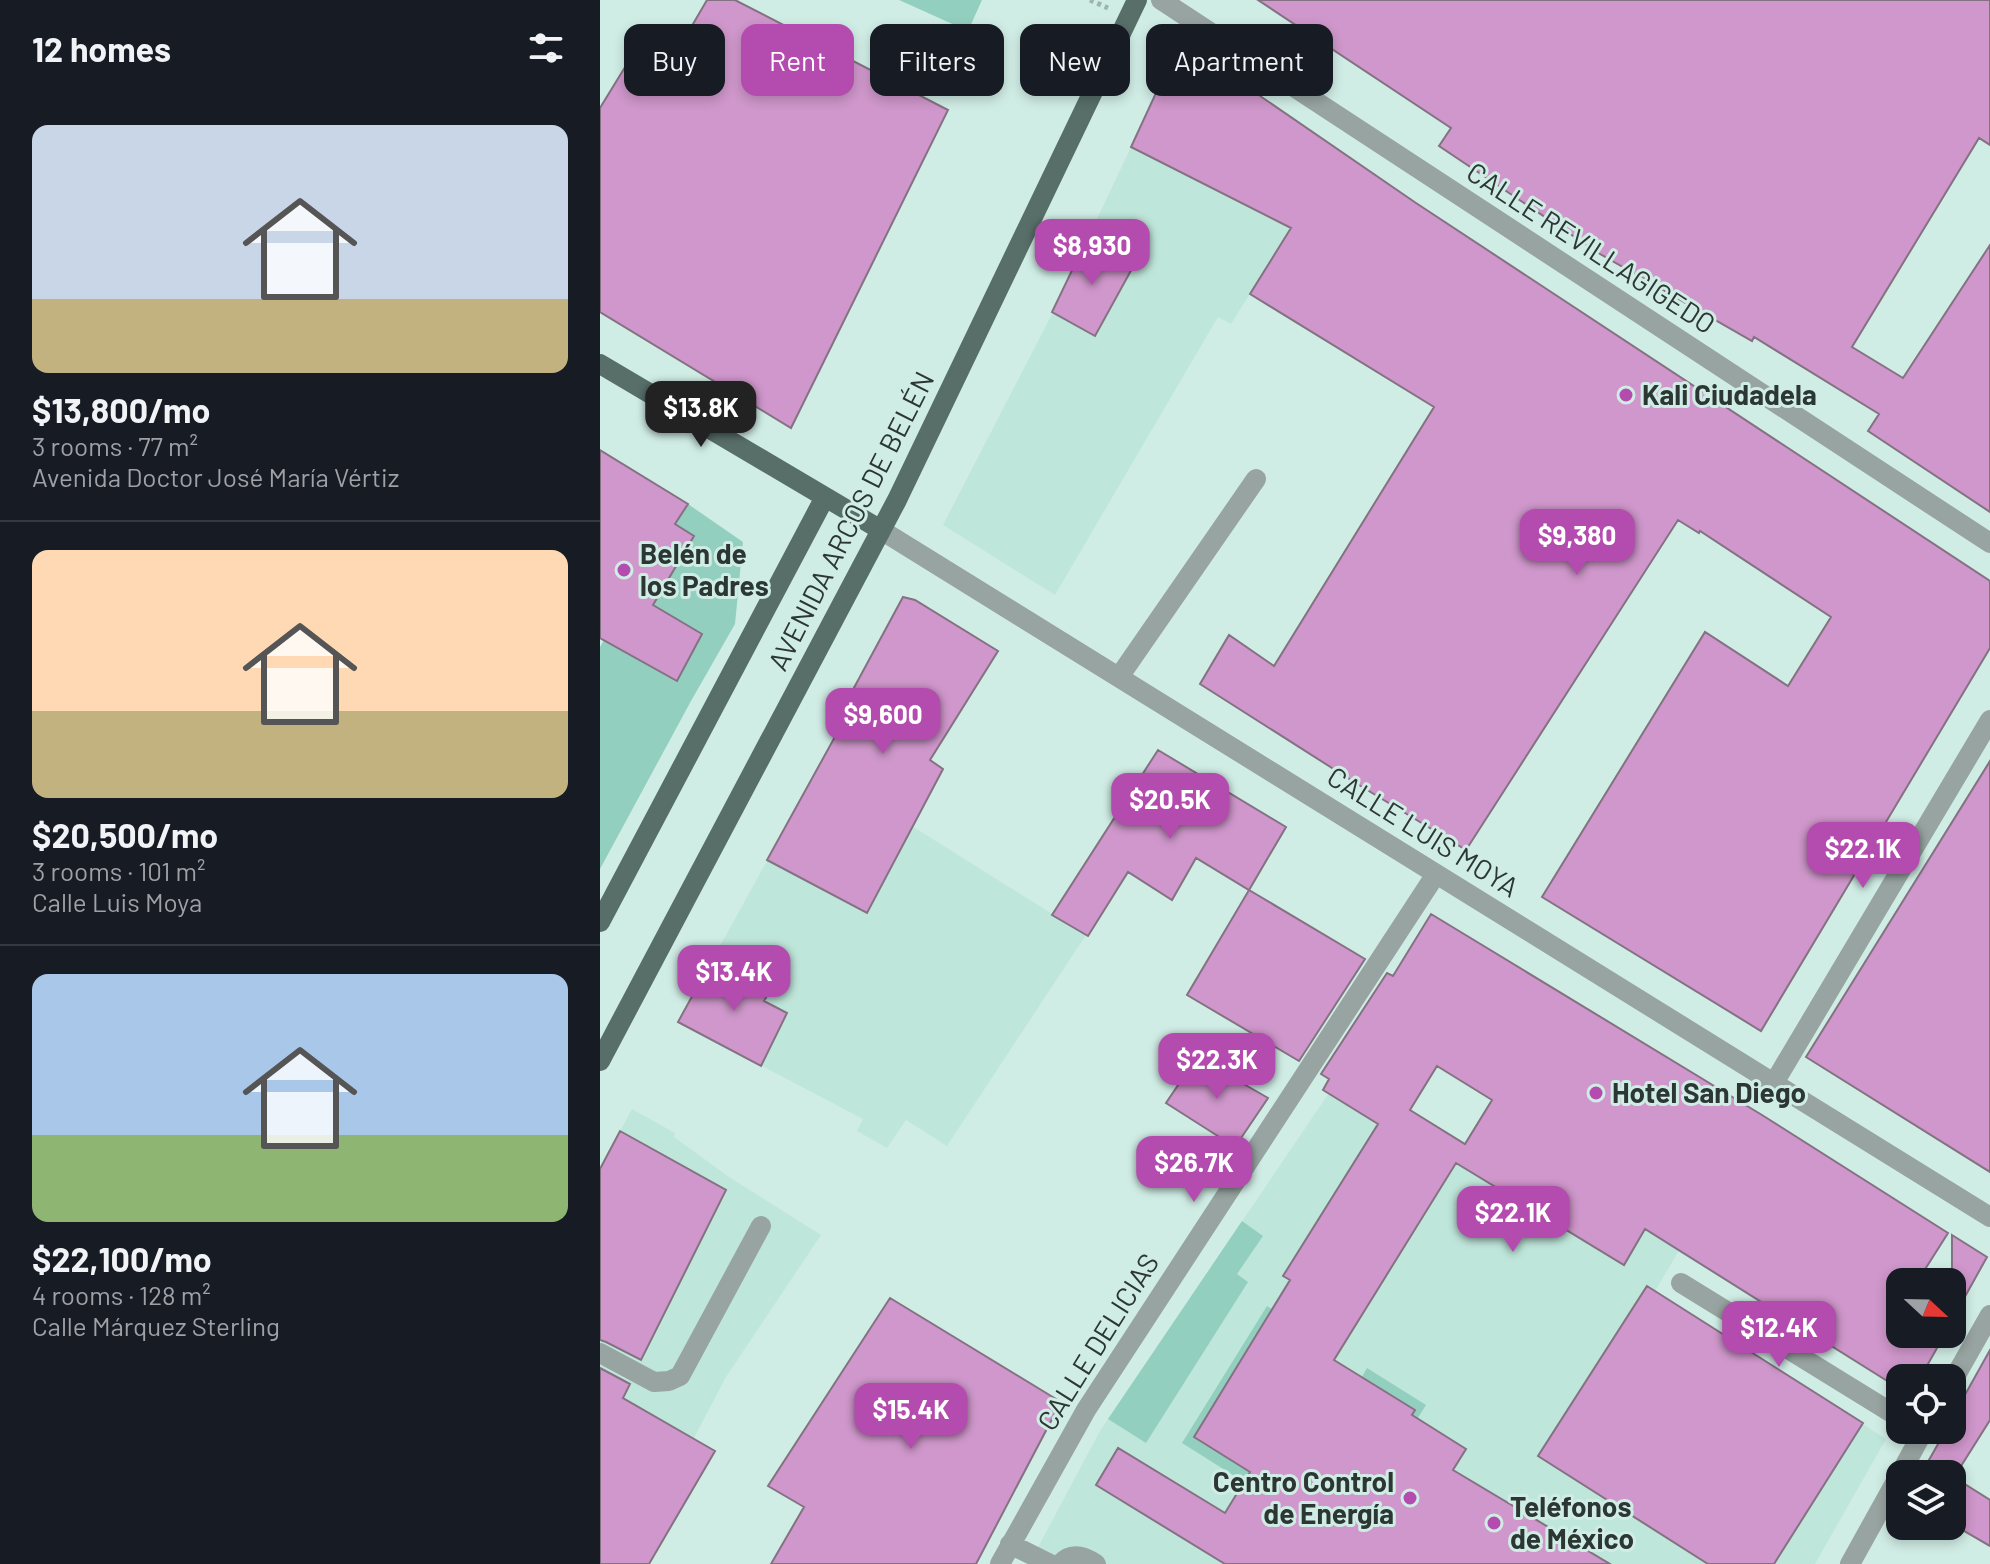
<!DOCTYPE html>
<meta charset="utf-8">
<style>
:root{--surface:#171b24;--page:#20242c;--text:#f1f3f6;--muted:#9ea1a6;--line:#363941;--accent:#b44caf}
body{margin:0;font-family:Barlow,sans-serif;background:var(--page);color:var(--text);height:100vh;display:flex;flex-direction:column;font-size:30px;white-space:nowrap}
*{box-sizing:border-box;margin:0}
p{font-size:26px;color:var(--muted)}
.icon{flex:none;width:44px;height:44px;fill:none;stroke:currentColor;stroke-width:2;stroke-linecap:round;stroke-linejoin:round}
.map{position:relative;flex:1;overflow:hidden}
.sheet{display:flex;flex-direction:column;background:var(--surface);width:600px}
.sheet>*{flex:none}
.banner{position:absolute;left:24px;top:24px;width:760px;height:72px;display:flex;gap:16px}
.needle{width:52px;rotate:112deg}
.buttons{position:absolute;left:1286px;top:1268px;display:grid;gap:16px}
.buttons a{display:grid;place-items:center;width:80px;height:80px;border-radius:16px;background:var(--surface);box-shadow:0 4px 12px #0003;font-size:40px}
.price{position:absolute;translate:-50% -68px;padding:0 18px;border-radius:16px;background:var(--accent);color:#fff;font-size:26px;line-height:52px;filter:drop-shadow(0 2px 4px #0008)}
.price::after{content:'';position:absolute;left:50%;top:48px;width:24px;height:18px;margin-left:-12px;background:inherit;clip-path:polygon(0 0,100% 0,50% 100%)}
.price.current{background:#222;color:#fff}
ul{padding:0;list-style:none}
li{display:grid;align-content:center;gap:16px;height:424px;padding:0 32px}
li+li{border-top:2px solid var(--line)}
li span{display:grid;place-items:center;height:248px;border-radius:16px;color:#555}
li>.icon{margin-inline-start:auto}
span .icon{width:144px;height:144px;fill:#fffc;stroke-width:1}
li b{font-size:34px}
h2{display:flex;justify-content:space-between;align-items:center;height:96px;padding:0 32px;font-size:34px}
.pill{padding:0 28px;border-radius:16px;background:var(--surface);box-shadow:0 4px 12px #0003;font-size:28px;line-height:72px}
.pill.current{background:var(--accent);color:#fff}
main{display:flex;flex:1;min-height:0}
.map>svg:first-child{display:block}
.built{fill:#bfe6da}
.green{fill:#93cfbf}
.building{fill:#cf97cb;stroke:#847282;stroke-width:2;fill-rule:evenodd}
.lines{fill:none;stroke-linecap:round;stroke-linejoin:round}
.path{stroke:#9eb5af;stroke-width:5;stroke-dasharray:4 4;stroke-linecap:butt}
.minor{stroke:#98a4a1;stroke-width:20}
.major{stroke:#586e68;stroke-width:20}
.poi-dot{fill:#b44caf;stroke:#d0ede5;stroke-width:3}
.labels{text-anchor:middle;stroke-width:6;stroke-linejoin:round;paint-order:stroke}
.street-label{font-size:28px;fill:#2c3734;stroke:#d0ede5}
.poi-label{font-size:28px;font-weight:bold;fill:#2c3734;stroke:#d0ede5;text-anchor:start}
</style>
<main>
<section class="sheet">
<h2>12 homes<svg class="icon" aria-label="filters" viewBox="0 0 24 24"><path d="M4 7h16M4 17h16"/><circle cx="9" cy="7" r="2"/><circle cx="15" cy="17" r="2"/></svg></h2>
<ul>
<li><span style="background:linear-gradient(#c9d6e8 70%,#c2b280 0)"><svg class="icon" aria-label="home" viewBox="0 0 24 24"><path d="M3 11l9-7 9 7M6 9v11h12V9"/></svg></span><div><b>$13,800/mo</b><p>3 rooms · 77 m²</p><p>Avenida Doctor José María Vértiz</p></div></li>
<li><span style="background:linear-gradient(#ffd9b3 65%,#c2b280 0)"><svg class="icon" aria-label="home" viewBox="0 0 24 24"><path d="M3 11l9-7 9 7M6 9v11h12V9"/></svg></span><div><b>$20,500/mo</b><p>3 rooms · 101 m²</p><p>Calle Luis Moya</p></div></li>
<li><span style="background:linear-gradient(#a9c7e8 65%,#8fb573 0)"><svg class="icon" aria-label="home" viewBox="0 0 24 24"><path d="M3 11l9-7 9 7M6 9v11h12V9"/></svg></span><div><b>$22,100/mo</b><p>4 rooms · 128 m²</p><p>Calle Márquez Sterling</p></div></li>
</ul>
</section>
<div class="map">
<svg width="1390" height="1564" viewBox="0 0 1390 1564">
<rect width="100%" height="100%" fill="#d0ede5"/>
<path class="built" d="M531,147L691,228L631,324L618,317L455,595L343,525L453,312Z
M303,597L315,600L398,651L330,760L343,769L312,826L486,935L347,1146L306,1120L287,1148L257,1131L263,1119L78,1022L242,725L236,721Z
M729,1093L798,1126L1024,1264L1126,1095L1160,1115L1055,1291L1286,1439L1215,1564H429L500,1431Z
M32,1109L75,1133L74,1137L129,1177L221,1235L126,1377L94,1438L115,1451L49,1564H0V1169Z"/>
<path class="green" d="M299,0H382L368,31Z
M88,504L143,542L135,624L91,701L0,869V647L4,640L77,680L102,634L33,593L71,575L94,536L75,524Z
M642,1221L663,1236L637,1274L648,1282L546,1443L508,1419Z
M667,1306L730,1346L667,1319L594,1437L650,1472L644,1482L582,1443Z
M767,1368L826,1405L741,1541L814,1410L762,1377Z"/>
<path class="building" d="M107,0H135L348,110L191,428L0,312V108L30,59L61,75L82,35L86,36Z
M658,0H1390V145L1379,138L1252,347L1303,378L1390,245V512L1268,431L1279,414L1154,337L1152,341L1000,254L839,146L851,128Z
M580,41L816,203L1390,581V648L1161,1031L942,897L1105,632L1188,686L1231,617L1100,531L1099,533L1078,520L866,850L754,782L600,684L629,635L674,666L834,407L650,294L691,228L531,147Z
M488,237L534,265L495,336L452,312Z
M0,450L88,504L75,524L94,536L53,605L102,634L77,681L0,638Z
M303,597L315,600L398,651L330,760L343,769L267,913L167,860L242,724L236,721Z
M558,750L686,827L649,890L596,858L572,900L528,872L488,936L452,915Z
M1390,761V1172L1206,1057Z
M649,890L765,959L699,1061L587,995Z
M831,914L1162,1115L1348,1233L1317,1282H1300V1334H1345L1320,1378H1300V1389L1045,1229L1024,1265L856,1163L734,1360L815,1410L812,1415L866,1449L853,1470L1010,1564H625L496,1485L518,1448L625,1513L650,1472L594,1437L690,1280L683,1276L778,1124L723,1090L729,1079L721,1074L787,973L793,976ZM837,1066L892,1100L865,1144L810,1110Z
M112,960L170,991L164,1001L187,1013L161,1066L78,1022Z
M597,1057L668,1098L635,1147L566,1103Z
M20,1131L126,1190L41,1360L6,1342L0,1340V1169Z
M1352,1235L1387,1257L1352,1320Z
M1047,1286L1263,1423L1174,1564H1108L938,1456Z
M290,1298L461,1402L376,1564H171L204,1507L168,1486Z
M1390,1350V1420L1356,1474H1321L1346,1430H1352V1418Z
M0,1368L30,1384L23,1398L115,1451L49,1564H0Z
M1352,1476L1390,1500V1546L1352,1524Z"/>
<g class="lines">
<path class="path" d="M490,0L508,8"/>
<path class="minor" d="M561,0L1390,543
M281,530L1390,1217
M519,677L656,479
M1174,1083L1390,720
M1081,1283L1300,1418
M0,1353L54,1382L69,1381L80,1376L161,1226
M1352,1382L1390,1315
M1300,1474L1324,1430
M410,1544L450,1564
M400,1564L486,1410L836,874
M460,1564C471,1552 484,1556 496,1564
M1250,1564L1300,1474"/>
<path class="major" d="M0,364L281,530
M0,922L225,497
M0,1061L297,500L537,0"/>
</g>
<g class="poi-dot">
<circle cx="1026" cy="395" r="8"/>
<circle cx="24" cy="570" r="8"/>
<circle cx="996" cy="1093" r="8"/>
<circle cx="810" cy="1498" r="8"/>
<circle cx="894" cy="1523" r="8"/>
</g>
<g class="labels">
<g class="street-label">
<text transform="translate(991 248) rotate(33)" y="10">CALLE REVILLAGIGEDO</text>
<text transform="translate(251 521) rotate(-63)" y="10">AVENIDA ARCOS DE BELÉN</text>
<text transform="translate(823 832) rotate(32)" y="10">CALLE LUIS MOYA</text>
<text transform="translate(498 1342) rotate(-58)" y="10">CALLE DELICIAS</text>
</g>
<g class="poi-label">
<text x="1042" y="405">Kali Ciudadela</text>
<text x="40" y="564">Belén de<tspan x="40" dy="32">los Padres</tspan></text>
<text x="1012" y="1103">Hotel San Diego</text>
<text x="794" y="1492" text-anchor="end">Centro Control<tspan x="794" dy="32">de Energía</tspan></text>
<text x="910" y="1517">Teléfonos<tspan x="910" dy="32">de México</tspan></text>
</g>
</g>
</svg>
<div class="buttons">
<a><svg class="needle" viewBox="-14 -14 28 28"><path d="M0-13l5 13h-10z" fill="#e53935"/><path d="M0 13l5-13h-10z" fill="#9ea1a6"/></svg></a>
<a><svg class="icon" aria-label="locate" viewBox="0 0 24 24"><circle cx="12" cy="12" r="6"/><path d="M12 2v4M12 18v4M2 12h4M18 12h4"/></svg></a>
<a><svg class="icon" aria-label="layers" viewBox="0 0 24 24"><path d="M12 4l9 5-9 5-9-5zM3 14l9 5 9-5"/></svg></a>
</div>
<b class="price" style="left:492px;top:287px">$8,930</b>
<b class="price current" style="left:101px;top:449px">$13.8K</b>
<b class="price" style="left:977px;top:577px">$9,380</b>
<b class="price" style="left:283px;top:756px">$9,600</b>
<b class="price" style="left:570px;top:841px">$20.5K</b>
<b class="price" style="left:1263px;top:890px">$22.1K</b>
<b class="price" style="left:134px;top:1013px">$13.4K</b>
<b class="price" style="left:617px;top:1101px">$22.3K</b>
<b class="price" style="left:594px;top:1204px">$26.7K</b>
<b class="price" style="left:913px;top:1254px">$22.1K</b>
<b class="price" style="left:1179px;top:1369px">$12.4K</b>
<b class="price" style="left:311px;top:1451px">$15.4K</b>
<div class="banner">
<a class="pill">Buy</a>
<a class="pill current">Rent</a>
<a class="pill">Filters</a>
<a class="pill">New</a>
<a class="pill">Apartment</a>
</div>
</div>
</main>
